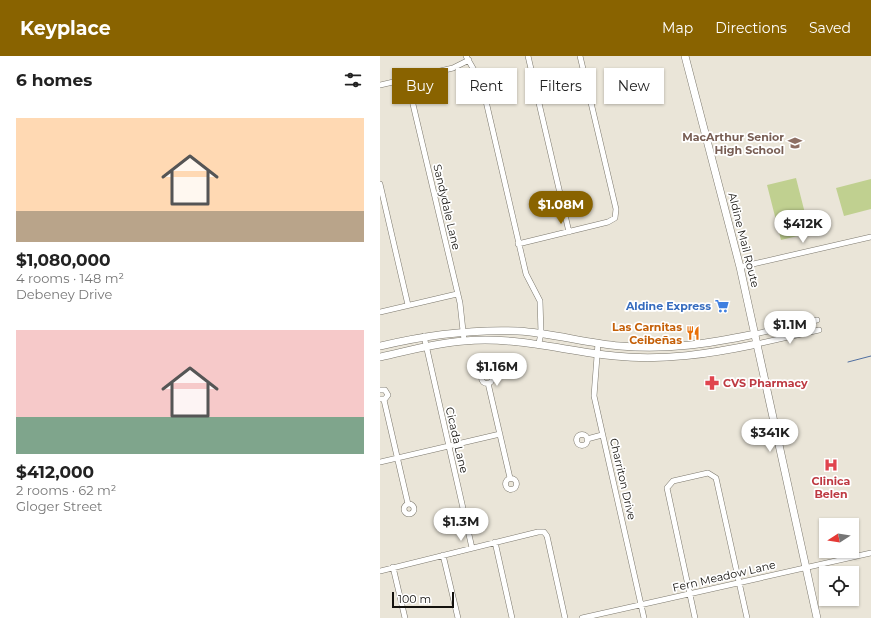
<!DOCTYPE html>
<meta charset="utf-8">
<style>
:root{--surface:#fff;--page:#f6f6f6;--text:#222;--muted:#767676;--accent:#896300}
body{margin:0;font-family:Montserrat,sans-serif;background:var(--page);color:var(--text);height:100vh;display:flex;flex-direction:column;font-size:15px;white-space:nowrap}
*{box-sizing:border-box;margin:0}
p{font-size:13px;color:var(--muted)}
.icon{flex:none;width:22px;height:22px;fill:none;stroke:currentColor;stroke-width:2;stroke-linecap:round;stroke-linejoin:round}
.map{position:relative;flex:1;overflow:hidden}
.drawer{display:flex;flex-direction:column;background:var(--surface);width:380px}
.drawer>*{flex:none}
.guide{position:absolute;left:12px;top:12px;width:380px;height:36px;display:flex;gap:8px}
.needle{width:26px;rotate:258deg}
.fabs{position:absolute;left:439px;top:462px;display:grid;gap:8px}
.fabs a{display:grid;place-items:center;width:40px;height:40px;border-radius:0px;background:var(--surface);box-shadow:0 1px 3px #0004;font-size:20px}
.scale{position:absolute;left:12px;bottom:10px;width:62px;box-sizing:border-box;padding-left:4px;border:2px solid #14120e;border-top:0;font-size:11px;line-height:14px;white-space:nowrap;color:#14120e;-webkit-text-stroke:3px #fff;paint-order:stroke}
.price{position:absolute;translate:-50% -34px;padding:0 9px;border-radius:14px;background:#fff;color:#222;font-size:13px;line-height:26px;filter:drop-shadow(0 1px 2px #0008)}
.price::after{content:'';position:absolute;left:50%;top:24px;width:12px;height:9px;margin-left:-6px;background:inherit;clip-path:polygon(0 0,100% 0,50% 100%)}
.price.current{background:var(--accent);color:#fff}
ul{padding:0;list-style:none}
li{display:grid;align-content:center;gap:8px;height:212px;padding:0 16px}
li span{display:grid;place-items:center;height:124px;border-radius:0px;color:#555}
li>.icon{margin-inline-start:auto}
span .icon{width:72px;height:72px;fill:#fffc;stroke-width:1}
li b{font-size:17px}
h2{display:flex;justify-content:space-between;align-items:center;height:48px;padding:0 16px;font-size:17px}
.tag{padding:0 14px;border-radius:0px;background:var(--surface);box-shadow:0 1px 3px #0004;font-size:14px;line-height:36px}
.tag.current{background:var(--accent);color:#fff}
header{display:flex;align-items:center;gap:24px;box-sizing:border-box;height:56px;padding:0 20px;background:var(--accent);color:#fff}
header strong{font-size:19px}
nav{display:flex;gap:22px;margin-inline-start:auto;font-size:14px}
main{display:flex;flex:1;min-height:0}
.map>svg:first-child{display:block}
.green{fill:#c0d090}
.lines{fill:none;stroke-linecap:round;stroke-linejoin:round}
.stream{stroke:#506fa1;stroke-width:1}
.minor-casing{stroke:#7c786d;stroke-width:6}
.secondary-casing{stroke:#7c786d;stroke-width:8}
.minor{stroke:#fff;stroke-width:5}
.secondary{stroke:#fff;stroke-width:7}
.labels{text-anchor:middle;stroke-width:3.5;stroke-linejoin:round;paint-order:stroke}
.education-label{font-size:11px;font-weight:bold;fill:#785e54;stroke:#fff;text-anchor:end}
.street-label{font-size:11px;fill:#14120e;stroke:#fff}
.shop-label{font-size:11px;font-weight:bold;fill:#366cbe;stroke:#fff;text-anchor:end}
.food-label{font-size:11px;font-weight:bold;fill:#c56008;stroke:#fff;text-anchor:end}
.health-label{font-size:11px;font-weight:bold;fill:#be3a42;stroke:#fff;text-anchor:start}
</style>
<header>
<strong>Keyplace</strong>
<nav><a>Map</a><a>Directions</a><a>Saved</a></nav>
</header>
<main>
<section class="drawer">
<h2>6 homes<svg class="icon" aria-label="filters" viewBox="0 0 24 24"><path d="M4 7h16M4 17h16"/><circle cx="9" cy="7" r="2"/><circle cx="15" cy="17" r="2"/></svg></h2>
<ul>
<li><span style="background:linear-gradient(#ffd9b3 75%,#b9a48a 0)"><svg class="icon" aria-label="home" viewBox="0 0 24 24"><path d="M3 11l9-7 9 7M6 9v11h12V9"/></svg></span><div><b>$1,080,000</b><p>4 rooms · 148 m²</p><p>Debeney Drive</p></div></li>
<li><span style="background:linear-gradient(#f6c9c9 70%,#7fa58c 0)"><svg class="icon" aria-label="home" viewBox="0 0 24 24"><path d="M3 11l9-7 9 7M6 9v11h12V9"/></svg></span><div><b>$412,000</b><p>2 rooms · 62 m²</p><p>Gloger Street</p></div></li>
</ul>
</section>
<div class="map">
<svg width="491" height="562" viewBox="0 0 491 562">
<rect width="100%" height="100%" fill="#eae5d8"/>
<path class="green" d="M416,122L430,177L401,184L387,129Z
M491,123V153L464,160L456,132Z"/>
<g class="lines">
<path class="stream" d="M468,306L491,300"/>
<defs>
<path id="minor" d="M86,0L102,28L146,218L160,245L161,277L159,287
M148,0L189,176
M27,23L80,247L84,284
M0,29L73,12L89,4
M0,128L28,249
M138,188L228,166L235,162L236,153L200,0
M360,211L491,181
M0,256L77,238
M375,278L437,264
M44,280L92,492
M218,287L214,340L264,562
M377,288L439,274
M101.5 322a5.5 5.5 0 1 1 11 0a5.5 5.5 0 1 1-11 0Z
M108,327L130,422
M0,334H5L8,339L5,343H0
M4,344L28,448
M196.5 384a5.5 5.5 0 1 1 11 0a5.5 5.5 0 1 1-11 0Z
M207,383L222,379
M0,406L120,378
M125.5 428a5.5 5.5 0 1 1 11 0a5.5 5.5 0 1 1-11 0Z
M24 453a5 5 0 1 1 10 0a5 5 0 1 1-10 0Z
M115,486L132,562
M63,499L78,562
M13,511L25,562
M0,515L158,476H164L167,480L185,562
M202,562L491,497
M315,562L287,432L293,425L328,417L336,422L367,562"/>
<path id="secondary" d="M305,0L360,211L437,562
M0,290C46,279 90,273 138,275C172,277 205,287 240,290C288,294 327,288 375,278
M0,301C28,295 55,287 84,285C135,280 184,295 235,300C284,305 329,298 377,288"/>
</defs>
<use href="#minor" class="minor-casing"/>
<use href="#secondary" class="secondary-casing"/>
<use href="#minor" class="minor"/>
<use href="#secondary" class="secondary"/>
</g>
<defs>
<symbol id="school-bare" viewBox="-9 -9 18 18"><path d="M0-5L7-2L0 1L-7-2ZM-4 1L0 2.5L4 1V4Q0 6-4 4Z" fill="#8d6e63" stroke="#fff" stroke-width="2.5" paint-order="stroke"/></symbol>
<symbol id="supermarket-bare" viewBox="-9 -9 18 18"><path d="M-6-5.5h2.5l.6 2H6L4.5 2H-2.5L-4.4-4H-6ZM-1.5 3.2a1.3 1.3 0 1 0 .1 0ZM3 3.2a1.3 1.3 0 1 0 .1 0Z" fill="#3f7fe0" stroke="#fff" stroke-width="2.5" paint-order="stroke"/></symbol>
<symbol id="restaurant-bare" viewBox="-9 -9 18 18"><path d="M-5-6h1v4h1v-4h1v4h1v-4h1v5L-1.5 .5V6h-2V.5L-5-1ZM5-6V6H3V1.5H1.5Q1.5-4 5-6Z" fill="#e8710a" stroke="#fff" stroke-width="2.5" paint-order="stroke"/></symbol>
<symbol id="pharmacy-bare" viewBox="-9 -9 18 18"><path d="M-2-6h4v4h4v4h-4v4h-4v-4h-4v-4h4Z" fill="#e0444e" stroke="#fff" stroke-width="2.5" paint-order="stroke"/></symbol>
<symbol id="hospital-bare" viewBox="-9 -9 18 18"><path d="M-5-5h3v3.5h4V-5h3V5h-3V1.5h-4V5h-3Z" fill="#e0444e" stroke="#fff" stroke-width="2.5" paint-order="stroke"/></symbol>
</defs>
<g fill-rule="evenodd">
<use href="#school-bare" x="405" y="77" width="20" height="20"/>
<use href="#supermarket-bare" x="332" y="240" width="20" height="20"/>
<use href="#restaurant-bare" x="303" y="267" width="20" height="20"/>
<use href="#pharmacy-bare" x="322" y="317" width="20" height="20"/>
<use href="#hospital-bare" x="441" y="399" width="20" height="20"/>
</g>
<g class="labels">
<g class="education-label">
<text x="404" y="85">MacArthur Senior<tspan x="404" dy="13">High School</tspan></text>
</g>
<g class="street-label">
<text transform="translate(67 151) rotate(77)" y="4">Sandydale Lane</text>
<text transform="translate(364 184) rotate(76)" y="4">Aldine Mail Route</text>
<text transform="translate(77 384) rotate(77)" y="4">Cicada Lane</text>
<text transform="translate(243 423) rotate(77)" y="4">Charriton Drive</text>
<text transform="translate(344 520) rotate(-13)" y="4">Fern Meadow Lane</text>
</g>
<g class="shop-label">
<text x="331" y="254">Aldine Express</text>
</g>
<g class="food-label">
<text x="302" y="275">Las Carnitas<tspan x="302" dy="13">Ceibeñas</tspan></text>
</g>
<g class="health-label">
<text x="343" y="331">CVS Pharmacy</text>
<text x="451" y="429" text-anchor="middle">Clinica<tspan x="451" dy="13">Belen</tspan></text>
</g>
</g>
</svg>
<div class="fabs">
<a><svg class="needle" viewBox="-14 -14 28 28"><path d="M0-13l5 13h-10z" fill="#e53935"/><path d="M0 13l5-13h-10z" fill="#767676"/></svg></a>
<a><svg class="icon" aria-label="locate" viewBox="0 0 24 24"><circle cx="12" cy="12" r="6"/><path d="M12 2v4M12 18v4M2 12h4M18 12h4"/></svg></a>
</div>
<div class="scale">100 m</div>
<b class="price current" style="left:181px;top:169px">$1.08M</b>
<b class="price" style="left:423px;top:188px">$412K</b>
<b class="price" style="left:410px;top:289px">$1.1M</b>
<b class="price" style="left:117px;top:331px">$1.16M</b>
<b class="price" style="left:390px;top:397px">$341K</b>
<b class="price" style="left:81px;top:486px">$1.3M</b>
<div class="guide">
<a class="tag current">Buy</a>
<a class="tag">Rent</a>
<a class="tag">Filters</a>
<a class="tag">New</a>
</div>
</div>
</main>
